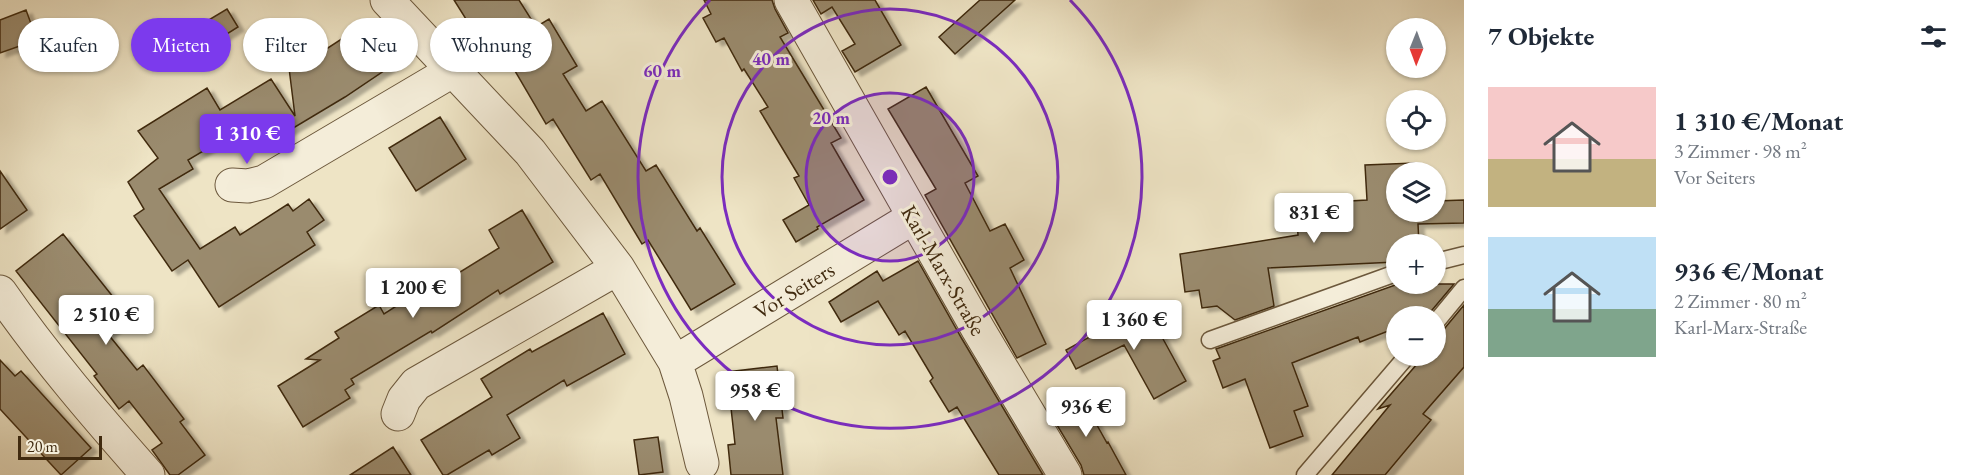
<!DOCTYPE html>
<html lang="de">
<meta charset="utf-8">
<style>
:root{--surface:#fff;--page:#f6f6f7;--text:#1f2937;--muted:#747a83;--accent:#7c3aed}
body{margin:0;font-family:"EB Garamond",serif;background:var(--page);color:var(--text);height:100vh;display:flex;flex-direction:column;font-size:22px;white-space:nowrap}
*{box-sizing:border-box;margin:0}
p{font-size:20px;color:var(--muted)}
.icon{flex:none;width:33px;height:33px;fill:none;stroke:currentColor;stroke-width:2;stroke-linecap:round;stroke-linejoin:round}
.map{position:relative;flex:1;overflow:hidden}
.drawer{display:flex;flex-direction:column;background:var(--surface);width:510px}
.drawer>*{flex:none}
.top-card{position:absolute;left:18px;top:18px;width:570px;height:54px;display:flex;gap:12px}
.needle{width:39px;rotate:181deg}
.fabs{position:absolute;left:1386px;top:18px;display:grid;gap:12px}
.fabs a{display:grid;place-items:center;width:60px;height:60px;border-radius:50%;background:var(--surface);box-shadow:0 2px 4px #0004;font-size:30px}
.scale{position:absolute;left:18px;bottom:15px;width:84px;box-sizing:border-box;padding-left:6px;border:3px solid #402a0f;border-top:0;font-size:16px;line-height:21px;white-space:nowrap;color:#402a0f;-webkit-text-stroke:4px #f4edd9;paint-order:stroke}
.price{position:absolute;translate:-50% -51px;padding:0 14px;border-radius:6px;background:#fff;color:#222;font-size:20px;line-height:39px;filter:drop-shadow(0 2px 3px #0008)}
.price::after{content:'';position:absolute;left:50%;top:36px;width:18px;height:14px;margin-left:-9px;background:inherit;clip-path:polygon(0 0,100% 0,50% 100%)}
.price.on{background:var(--accent);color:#fff}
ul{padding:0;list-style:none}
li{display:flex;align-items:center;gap:18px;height:150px;padding:0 24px}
li span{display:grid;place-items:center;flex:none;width:168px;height:120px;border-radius:0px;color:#555}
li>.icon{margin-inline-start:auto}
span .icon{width:72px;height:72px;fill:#fffc;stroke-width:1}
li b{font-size:26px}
h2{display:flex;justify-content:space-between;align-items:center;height:72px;padding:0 24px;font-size:26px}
.tag{padding:0 21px;border-radius:27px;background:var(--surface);box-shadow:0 2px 4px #0004;font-size:21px;line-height:54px}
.tag.on{background:var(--accent);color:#fff}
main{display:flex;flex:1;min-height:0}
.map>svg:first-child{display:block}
.building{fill:#9a8b6e;stroke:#402a0f;stroke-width:1.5;filter:url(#shadow)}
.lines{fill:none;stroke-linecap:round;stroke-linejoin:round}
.service-casing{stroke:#6c583c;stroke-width:19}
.minor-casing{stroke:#6c583c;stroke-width:35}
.service{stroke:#f4edd9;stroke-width:16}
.minor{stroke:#f4edd9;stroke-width:33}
.ring{fill:none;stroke:#7b2cbf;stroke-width:3}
.labels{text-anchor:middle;stroke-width:6;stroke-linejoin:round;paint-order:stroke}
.street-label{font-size:22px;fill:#402a0f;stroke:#f4edd9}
.centre{fill:#7b2cbf;stroke:#f4edd9;stroke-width:3}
.ring-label{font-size:18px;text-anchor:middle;font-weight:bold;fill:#7b2cbf;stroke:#f4edd9;stroke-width:6;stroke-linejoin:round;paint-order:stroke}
</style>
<main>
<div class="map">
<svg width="1464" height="475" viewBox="0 0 1464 475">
<defs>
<filter id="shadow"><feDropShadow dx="6" dy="4" stdDeviation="1.5" flood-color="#0004"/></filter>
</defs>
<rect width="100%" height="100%" fill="#eee4c5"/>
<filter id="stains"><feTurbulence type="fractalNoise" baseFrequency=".00333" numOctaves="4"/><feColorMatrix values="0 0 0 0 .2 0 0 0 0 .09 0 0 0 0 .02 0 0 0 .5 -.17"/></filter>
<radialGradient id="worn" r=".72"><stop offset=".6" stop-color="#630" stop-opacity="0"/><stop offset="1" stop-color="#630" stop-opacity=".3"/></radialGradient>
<path class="building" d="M454,0H519L536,27L549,19L577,66L563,74L586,111L602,101L646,171L656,165L697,231L700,228L735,284L691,310L648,240L642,244L600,174L591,180L553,119L546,124L494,35L481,43Z
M704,0H772L775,9L788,33L780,37L841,138L831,143L864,200L817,227L818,229L796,242L783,220L809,205L794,178L799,176L760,111L768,107L744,69L742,71L724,38L716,42L703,18L711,14Z
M813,0H875L901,45L855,72L842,51L855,44L832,7L821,14Z
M980,0H1015L955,54L939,37Z
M227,9L238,27L219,39L207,21Z
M26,10L37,40L0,53V20Z
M366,23L394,64L345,97L275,139L262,116L188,160L193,169L159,189L200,249L235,227L240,235L288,204L293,211L309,199L324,220L307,232L315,245L219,307L188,260L172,271L134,216L144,209L128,182L158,158L138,131L207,88L220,110L271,79L295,116L289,68L305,58L308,61Z
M926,87L978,176L965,183L990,231L1005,224L1024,260L1010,268L1046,344L1017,358L925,195L936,189L888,109Z
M440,117L466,159L416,191L389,148Z
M1415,163L1416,172H1396V212H1436V201L1464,200V223L1418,224L1419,244H1396V262L1268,268L1274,306L1235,320L1217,306L1202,308L1199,290L1185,292L1180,254L1298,235L1296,204L1367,200L1365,165Z
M0,171L27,210L0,229Z
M522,210L553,262L500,294L498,290L432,333L431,331L351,379L354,384L345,390L350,398L303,427L278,386L320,360L306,359L339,338L335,332L379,305L384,314L454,269L457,274L499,248L489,230Z
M63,234L129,317L108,334L137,370L143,365L184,419L180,422L205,455L178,475H170L152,450L162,443L129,401L119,409L94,376L97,374L16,271Z
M918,261L962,339L1043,475H999L957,407L949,412L930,381L933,378L905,331L899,335L878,301L841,322L829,302L877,271L883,281Z
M1398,284H1454L1427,316H1396V328L1360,342L1358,337L1292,363L1308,406L1294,411L1303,436L1270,448L1245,379L1223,388L1213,361L1220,358L1216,349Z
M1464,305V367L1423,414L1431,420L1385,475H1332L1390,405L1378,409L1424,356H1436V332L1444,329Z
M1145,306L1186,381L1154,399L1124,345L1076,369L1066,350Z
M603,313L625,354L567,386L564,380L507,415L520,438L492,455L489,450L447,475H443L421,440L492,397L481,379L530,349L532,352Z
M0,360L15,376L21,371L91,448L61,475L0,409Z
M777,366L783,418H776L783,475H731L728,445L735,444L727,372Z
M1079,393L1107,443L1108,442L1126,475H1084L1081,465L1048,410Z
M658,437L663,472L639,475L634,440Z
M393,447L411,475H350Z"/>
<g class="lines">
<defs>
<path id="service" d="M1436,262L1464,255
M1436,322L1464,288
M1210,340L1396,273
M1305,475L1407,356"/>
<path id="minor" d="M387,0L530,152L618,268L675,362L686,396L702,463
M791,0L978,329L1065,475
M232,185L248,186L264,182L452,71
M0,292C45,357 96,416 148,475
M675,362L914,217
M398,414L404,399L416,384L618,268"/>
</defs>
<use href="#service" class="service-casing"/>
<use href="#minor" class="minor-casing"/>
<use href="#service" class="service"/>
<use href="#minor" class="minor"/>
</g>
<circle cx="890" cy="177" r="84" fill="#7b2cbf" fill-opacity=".12"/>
<g class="ring">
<circle cx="890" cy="177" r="84"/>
<circle cx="890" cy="177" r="168"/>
<path d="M1070 0A252 252 0 1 1 710 0"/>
</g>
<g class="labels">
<g class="street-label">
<text transform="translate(944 270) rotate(60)" y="8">Karl-Marx-Straße</text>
<text transform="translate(794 290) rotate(-31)" y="8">Vor Seiters</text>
</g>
</g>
<circle cx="890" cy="177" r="9" class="centre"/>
<g class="ring-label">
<text x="771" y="65">40 m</text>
<text x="662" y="77">60 m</text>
<text x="831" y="124">20 m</text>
</g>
<rect width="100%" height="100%" filter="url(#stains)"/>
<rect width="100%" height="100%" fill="url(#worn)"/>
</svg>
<div class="fabs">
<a><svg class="needle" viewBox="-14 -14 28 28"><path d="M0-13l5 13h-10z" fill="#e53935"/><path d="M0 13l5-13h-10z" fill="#747a83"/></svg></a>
<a><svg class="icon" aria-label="locate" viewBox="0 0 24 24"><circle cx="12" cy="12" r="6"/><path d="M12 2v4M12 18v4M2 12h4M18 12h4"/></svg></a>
<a><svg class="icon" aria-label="layers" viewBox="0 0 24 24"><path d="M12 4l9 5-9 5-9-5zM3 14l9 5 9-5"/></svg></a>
<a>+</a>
<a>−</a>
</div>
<div class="scale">20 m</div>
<b class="price on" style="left:247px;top:165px">1 310 €</b>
<b class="price" style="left:1314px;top:244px">831 €</b>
<b class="price" style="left:413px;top:319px">1 200 €</b>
<b class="price" style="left:106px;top:346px">2 510 €</b>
<b class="price" style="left:1134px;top:351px">1 360 €</b>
<b class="price" style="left:755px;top:422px">958 €</b>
<b class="price" style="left:1086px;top:438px">936 €</b>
<div class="top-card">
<a class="tag">Kaufen</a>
<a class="tag on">Mieten</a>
<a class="tag">Filter</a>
<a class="tag">Neu</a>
<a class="tag">Wohnung</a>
</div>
</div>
<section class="drawer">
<h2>7 Objekte<svg class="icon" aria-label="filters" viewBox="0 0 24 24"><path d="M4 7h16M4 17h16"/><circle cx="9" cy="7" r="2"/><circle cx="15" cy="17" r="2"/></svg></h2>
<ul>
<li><span style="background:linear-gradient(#f6c9c9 60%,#c2b280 0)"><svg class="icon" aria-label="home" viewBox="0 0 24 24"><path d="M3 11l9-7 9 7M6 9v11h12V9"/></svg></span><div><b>1 310 €/Monat</b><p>3 Zimmer · 98 m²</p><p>Vor Seiters</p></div></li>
<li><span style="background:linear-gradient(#bfe0f5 60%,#7fa58c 0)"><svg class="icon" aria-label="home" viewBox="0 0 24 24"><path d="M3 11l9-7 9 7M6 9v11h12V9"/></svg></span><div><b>936 €/Monat</b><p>2 Zimmer · 80 m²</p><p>Karl-Marx-Straße</p></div></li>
</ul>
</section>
</main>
